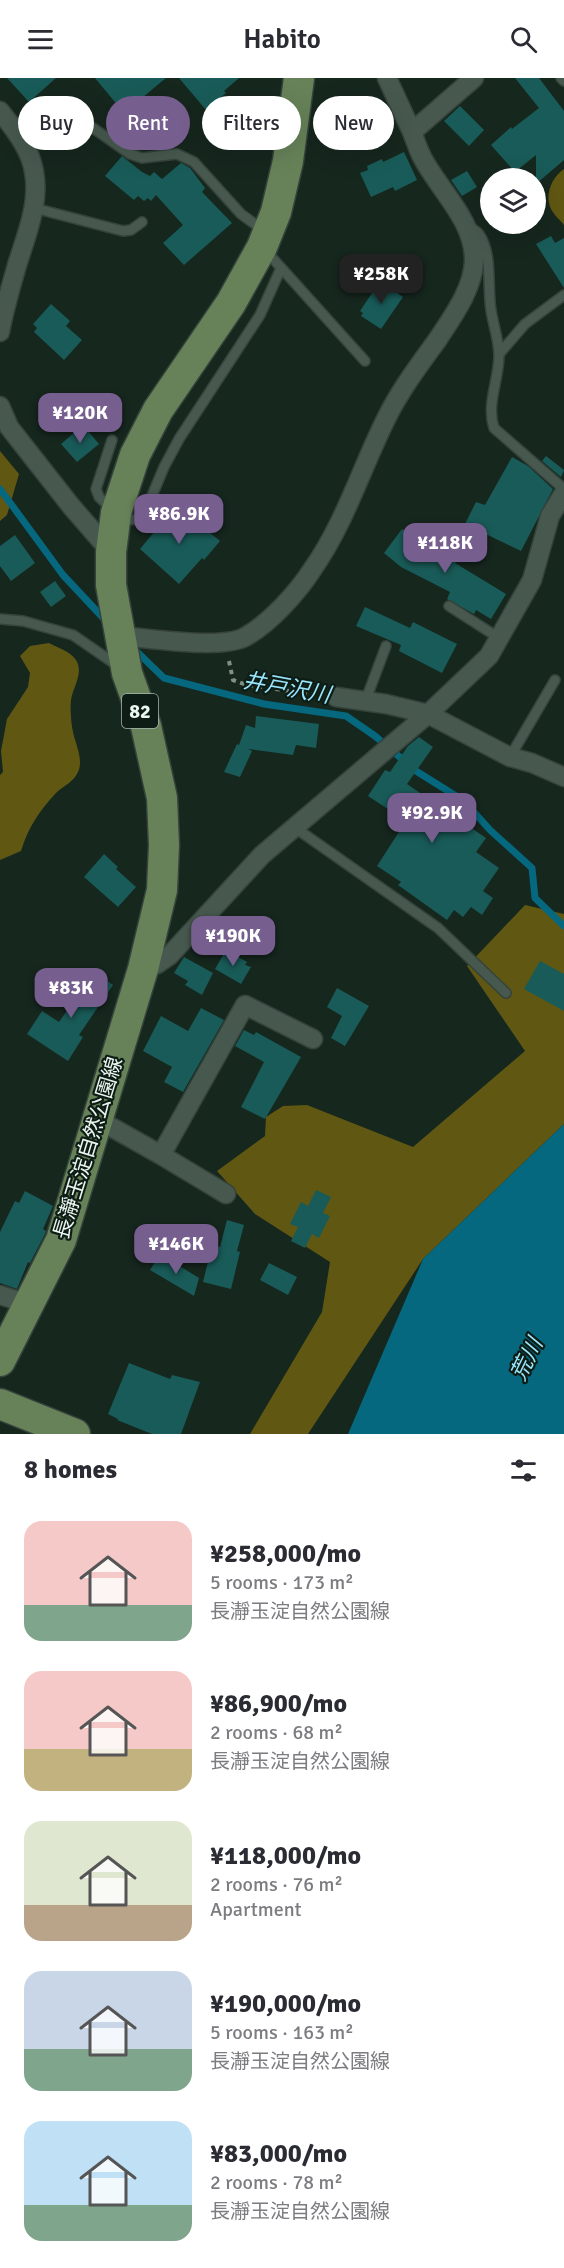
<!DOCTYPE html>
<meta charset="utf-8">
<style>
:root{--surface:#fff;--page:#f7f7f7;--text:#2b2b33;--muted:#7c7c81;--accent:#765e8e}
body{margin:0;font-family:Signika,"Noto Sans JP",sans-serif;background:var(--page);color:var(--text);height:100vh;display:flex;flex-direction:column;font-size:22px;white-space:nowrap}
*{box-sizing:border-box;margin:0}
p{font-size:20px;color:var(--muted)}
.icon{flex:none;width:33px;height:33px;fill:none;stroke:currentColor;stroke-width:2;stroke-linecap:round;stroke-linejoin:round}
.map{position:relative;height:1356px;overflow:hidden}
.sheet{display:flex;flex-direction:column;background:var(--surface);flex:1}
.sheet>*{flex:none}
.hud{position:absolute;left:18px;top:18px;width:528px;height:54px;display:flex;gap:12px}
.buttons{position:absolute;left:480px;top:90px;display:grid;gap:12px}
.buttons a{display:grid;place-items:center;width:66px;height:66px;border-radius:50%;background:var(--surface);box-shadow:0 6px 24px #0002;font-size:30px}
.price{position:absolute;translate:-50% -51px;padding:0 14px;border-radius:12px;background:var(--accent);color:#fff;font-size:20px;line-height:39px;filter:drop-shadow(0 2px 3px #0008)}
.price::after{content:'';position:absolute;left:50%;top:36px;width:18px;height:14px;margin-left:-9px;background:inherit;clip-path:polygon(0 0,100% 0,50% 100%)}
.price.current{background:#222;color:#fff}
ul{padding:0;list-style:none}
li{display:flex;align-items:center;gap:18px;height:150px;padding:0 24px}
li span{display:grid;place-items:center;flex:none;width:168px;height:120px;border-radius:18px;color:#555}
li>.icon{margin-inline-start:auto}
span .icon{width:72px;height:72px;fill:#fffc;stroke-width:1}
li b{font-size:26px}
h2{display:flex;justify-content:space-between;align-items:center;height:72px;padding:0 24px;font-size:26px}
.chip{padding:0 21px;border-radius:27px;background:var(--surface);box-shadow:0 6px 24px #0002;font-size:21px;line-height:54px}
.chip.current{background:var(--accent);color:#fff}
header{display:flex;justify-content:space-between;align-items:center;height:78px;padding:0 24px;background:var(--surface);font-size:27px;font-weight:600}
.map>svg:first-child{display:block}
.forest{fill:#605713}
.water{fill:#05687f}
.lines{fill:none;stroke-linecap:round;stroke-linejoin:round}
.stream{stroke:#05687f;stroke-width:7}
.building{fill:#195b58}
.service-casing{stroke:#35433b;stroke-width:12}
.minor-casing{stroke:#35433b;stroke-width:21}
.primary-casing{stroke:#35433b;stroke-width:33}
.path{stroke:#818f87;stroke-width:4;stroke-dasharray:4.5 4.5;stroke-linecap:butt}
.service{stroke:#47594f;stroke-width:9}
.minor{stroke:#47594f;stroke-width:18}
.primary{stroke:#678259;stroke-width:30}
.labels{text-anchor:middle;stroke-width:4.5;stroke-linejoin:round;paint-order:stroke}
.shield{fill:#0d1d15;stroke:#a8b5ae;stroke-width:1.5}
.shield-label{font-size:20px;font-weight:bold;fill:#ebf6ef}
.street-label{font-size:21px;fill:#ebf6ef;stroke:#0d1d15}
.water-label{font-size:22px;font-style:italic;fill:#99e6fe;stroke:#0d1d15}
</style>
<header><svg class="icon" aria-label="menu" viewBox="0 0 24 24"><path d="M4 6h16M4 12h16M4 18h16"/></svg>Habito<svg class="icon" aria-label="search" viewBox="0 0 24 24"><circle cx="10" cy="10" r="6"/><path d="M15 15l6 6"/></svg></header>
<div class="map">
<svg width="564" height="1356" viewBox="0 0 564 1356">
<rect width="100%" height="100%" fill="#16271e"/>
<path class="forest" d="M564,91V147C560,142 554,137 551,131C544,117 552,99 564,91Z
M0,373L19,396L7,437L0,443Z
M49,565C58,570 70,573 76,582C84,595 73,609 71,622C70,631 71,645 73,654C75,665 84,682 78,694C73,705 64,707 56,715C39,733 28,750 21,773L0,782V697L3,694L1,673L7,641L28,609L30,595L20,578L30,568Z
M525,827L564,836V1046L423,1181L308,1356H250L322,1234L330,1184L255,1136L217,1093L265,1058L266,1039L283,1028L307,1027L413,1069L525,973L467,888Z"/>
<path class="water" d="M564,1046V1356H348L423,1181Z"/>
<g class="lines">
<path class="stream" d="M0,411L63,497L107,544
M134,571L164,600L264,626L346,638L375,658L416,693L464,723L490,752L532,790L535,820L564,848"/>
</g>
<path class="building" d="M7,0H56L29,24Z
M95,0H166L131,29L126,23L119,29Z
M179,0H239L224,13L226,15L206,32Z
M515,0H539L564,33V82L536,106V77L515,94L491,67L511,49L512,51L539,30Z
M460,28L484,52L469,68L444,43Z
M404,74L417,102L395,113L393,109L371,119L360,95L368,92L367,88L382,81L383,84Z
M122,78L142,94L150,98L154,94L162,101L181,85L190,90L205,110L202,114L232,145L184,187L163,165L183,147L156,117L151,123L148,120L144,123L138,118L134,122L105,98Z
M467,93L477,109L462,118L451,102Z
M551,158L555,165L564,160V210L536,166Z
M380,203L403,219L381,251L361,238L363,235L360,233Z
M51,226L70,243L66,248L82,262L64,282L34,254L37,250L33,246Z
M83,347L99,366L77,384L61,366Z
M546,378L564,392L561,399L542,383Z
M512,379L528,388L553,411L521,473L465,446L476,424L485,427Z
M181,431L220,463L204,482L202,480L179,506L140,471L169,436L173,440Z
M402,451L457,482L455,485L506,516L491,541L476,532L474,536L447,521L450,514L401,489L384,475Z
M15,457L35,485L11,503L0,488V468Z
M55,503L66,518L51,529L40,514Z
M365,529L410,550L413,544L457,566L442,595L399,573L401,567L356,548Z
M256,638L319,646L316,670L296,667L293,677L248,671L252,673L240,699L224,694L237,666L239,667L246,647L255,650Z
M419,659L433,669L407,706L486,760L476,774L499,790L483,813L493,820L482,837L471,829L463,839L454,832L447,842L398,807L401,804L377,788L406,743L368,718L385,692L390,694L408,668Z
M104,776L118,789L116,791L136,809L118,829L84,799Z
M226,872L247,884L245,887L251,889L241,906L215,891Z
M184,879L213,895L202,917L185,907L188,903L174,895Z
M540,883L564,896V933L524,911Z
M94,894L113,907L79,957L83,959L68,983L27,956L42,933L59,944Z
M337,910L369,928L345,968L331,960L342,938L327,929Z
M201,930L224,942L183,1014L164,1004L172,989L143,973L161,938L188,953Z
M244,952L254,957L256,954L301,979L265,1041L241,1029L264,984L235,968Z
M316,1112L331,1119L323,1135L330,1138L319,1160L312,1156L305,1170L291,1163L298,1149L290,1146L301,1124L308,1128Z
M25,1113L53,1128L43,1151L46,1153L45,1156L30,1185L28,1184L17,1211L0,1205V1154L15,1123L19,1125Z
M227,1142L244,1147L237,1173L240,1174L231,1211L203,1204L212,1167L220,1169Z
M160,1176L199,1200L194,1218L150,1192Z
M269,1185L297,1199L288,1217L260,1202Z
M129,1285L170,1301L172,1297L200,1304L181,1356H152L117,1342L118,1341L108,1336Z"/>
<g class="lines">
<defs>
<path id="service" d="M561,0L564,3
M19,58L52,36L77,42L93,50L130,76L142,80L177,76L194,84L241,136L263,152
M34,130L123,153L131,152L142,144
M467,148C471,150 476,152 479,156C493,176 487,209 491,232C493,246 499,263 499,277C499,302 486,326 494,350L564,411
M266,173L365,283
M499,276L525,246L564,217
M112,431L99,419L96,411L112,362
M119,443L138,441L146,432L164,389L179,361L260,237L281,190
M449,528L499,560
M0,541L23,543L73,557L118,588
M365,624L386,568
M510,679L555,602
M294,749L438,850L506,915"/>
<path id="minor" d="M387,0L412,54
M0,33C12,48 23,62 30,79C44,116 28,152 17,187C11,209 4,231 0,254
M0,328L9,349L71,428L111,474
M119,558C149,560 220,572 245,559C270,545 297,515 312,492C345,445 361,391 386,341C400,312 420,286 438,261C453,238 473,211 474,183C475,143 439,112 422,79C418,71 415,62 412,54L474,0
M336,619L386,626L428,636L510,679L532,685L564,699
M143,891L157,886L170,877L262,777L428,636L489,578L532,502L550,438L564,415
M97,1041L161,1077L245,927L313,961
M161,1077L226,1116
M0,1217L29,1226"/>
<path id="primary" d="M0,1283L61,1162L143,891L162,812L164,767L162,720L146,648L127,595L111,507V474L116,435L135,377L158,332L231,225L262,169L276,134L288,83L299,0
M0,1326L75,1356"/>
</defs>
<use href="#service" class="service-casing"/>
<use href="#minor" class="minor-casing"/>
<use href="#primary" class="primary-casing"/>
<path class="path" d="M229,583L233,602L247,607L318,617"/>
<use href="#service" class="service"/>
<use href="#minor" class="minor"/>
<use href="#primary" class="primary"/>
</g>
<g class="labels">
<rect class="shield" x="122" y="616" width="36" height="34" rx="4.5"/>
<g class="shield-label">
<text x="140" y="640">82</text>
</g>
<g class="street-label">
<text transform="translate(88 1070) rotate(-73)" y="7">長瀞玉淀自然公園線</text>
</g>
<g class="water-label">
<text transform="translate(287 609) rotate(10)" y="8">井戸沢川</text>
<text transform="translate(526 1281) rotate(-64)" y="8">荒川</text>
</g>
</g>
</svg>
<div class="buttons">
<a><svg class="icon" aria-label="layers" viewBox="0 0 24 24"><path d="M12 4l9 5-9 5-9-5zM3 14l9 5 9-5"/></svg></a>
</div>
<b class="price current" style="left:381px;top:227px">¥258K</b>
<b class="price" style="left:80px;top:366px">¥120K</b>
<b class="price" style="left:179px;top:467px">¥86.9K</b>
<b class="price" style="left:445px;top:496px">¥118K</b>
<b class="price" style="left:432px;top:766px">¥92.9K</b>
<b class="price" style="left:233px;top:889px">¥190K</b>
<b class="price" style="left:71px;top:941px">¥83K</b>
<b class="price" style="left:176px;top:1197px">¥146K</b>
<div class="hud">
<a class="chip">Buy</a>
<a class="chip current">Rent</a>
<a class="chip">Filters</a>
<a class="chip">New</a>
</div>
</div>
<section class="sheet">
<h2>8 homes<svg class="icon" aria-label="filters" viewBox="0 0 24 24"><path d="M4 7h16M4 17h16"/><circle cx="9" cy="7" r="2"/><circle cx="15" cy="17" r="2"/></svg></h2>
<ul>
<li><span style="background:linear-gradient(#f6c9c9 70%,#7fa58c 0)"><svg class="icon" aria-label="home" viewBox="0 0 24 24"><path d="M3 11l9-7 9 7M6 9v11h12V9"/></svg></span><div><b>¥258,000/mo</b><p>5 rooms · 173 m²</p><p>長瀞玉淀自然公園線</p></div></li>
<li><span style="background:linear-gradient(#f6c9c9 65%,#c2b280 0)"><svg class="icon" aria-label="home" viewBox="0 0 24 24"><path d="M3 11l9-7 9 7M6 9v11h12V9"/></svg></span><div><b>¥86,900/mo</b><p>2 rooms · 68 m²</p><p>長瀞玉淀自然公園線</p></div></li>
<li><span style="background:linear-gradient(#dfe7d0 70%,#b9a48a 0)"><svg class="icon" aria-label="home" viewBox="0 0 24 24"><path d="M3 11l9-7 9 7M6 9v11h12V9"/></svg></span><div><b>¥118,000/mo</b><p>2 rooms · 76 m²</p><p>Apartment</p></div></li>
<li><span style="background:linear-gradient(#c9d6e8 65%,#7fa58c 0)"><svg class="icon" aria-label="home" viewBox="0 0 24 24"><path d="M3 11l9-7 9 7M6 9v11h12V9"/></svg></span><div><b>¥190,000/mo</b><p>5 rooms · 163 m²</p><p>長瀞玉淀自然公園線</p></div></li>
<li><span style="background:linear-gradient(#bfe0f5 70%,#7fa58c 0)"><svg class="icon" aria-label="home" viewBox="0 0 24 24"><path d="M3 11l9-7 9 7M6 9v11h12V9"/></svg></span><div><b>¥83,000/mo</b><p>2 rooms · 78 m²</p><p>長瀞玉淀自然公園線</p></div></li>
</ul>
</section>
